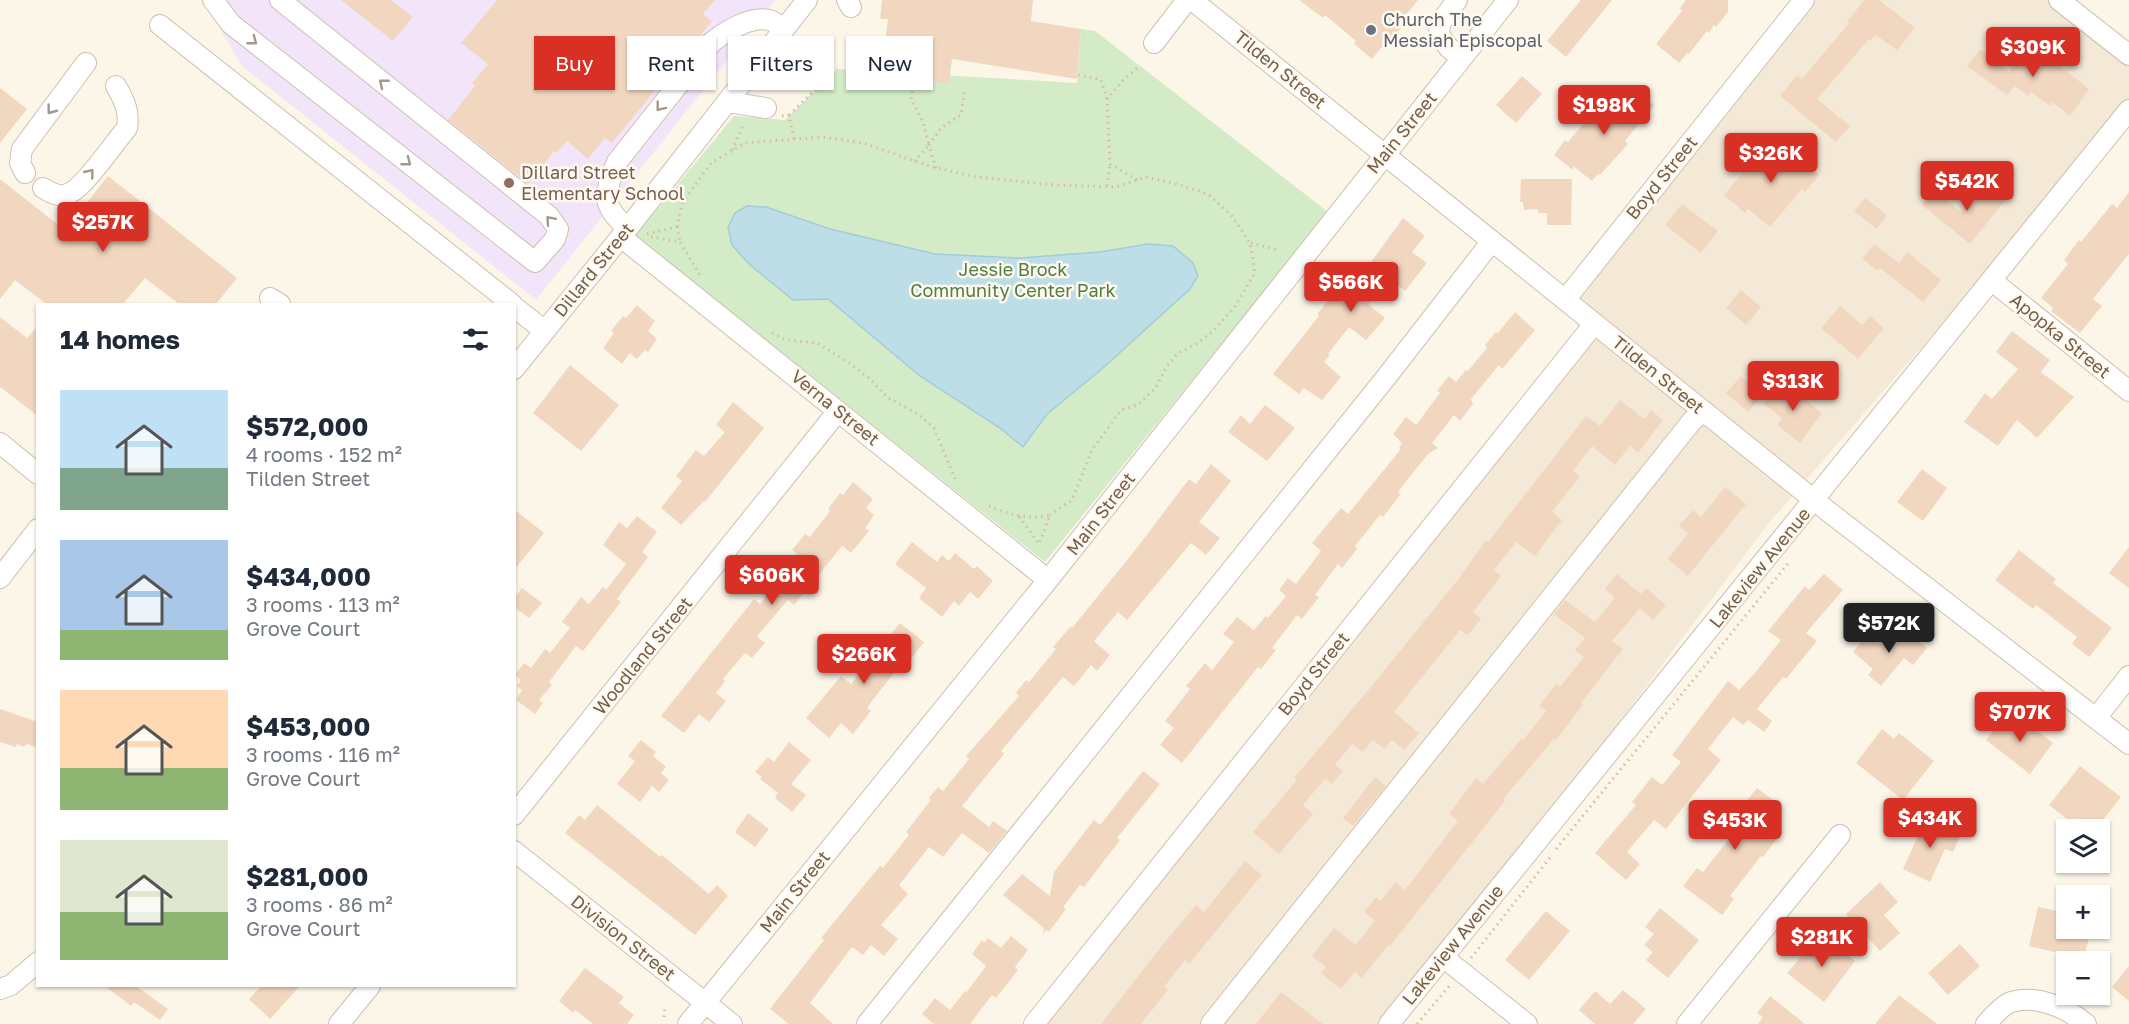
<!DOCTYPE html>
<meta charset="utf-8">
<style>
:root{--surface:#fff;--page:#f2f2f3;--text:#1f2937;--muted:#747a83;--accent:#d93025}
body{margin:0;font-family:"Golos Text",sans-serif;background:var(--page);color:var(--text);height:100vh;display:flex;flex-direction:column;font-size:22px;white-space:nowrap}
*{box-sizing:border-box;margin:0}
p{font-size:20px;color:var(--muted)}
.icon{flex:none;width:33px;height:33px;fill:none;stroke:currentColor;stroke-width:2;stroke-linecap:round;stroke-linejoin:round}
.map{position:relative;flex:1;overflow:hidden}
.sheet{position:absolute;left:36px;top:303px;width:480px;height:684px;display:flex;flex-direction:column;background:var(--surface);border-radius:0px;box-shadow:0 2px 4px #0004}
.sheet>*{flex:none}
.top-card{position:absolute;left:534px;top:36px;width:570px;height:54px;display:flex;gap:12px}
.fabs{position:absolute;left:2056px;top:819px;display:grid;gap:12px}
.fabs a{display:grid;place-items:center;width:54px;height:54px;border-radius:0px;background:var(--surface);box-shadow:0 2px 4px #0004;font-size:30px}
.price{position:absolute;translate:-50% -51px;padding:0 14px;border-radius:6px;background:var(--accent);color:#fff;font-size:20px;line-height:39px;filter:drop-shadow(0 2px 3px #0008)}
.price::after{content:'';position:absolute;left:50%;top:36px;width:18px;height:14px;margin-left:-9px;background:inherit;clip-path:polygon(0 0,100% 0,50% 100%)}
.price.selected{background:#222;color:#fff}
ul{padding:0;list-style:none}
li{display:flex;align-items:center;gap:18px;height:150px;padding:0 24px}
li span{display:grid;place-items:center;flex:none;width:168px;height:120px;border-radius:0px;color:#555}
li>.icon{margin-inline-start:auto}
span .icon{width:72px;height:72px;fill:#fffc;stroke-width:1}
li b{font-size:26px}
h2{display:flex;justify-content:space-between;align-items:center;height:72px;padding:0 24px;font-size:26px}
.pill{padding:0 21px;border-radius:0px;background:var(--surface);box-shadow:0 2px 4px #0004;font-size:21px;line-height:54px}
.pill.selected{background:var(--accent);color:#fff}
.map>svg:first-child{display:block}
.residential{fill:#f4e9d7}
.education{fill:#f3e5f9}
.green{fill:#d3ebc7}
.water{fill:#bddee7;stroke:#a3ccd8;stroke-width:1.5}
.building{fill:#f2d7c0}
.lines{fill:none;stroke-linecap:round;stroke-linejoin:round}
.minor-casing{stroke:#cfbfae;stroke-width:22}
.path{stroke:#d7bba3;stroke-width:3;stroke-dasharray:1.5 4.5;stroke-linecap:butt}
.minor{stroke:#fff;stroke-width:20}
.oneway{stroke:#a7968b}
.worship-dot{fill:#6b7280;stroke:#fffaef;stroke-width:2}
.education-dot{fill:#8d6e63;stroke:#fffaef;stroke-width:2}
.labels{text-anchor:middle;stroke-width:5;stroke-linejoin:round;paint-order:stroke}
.worship-label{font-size:18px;fill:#5b616d;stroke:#fffaef;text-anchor:start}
.street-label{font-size:18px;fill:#775e4c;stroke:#fffaef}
.education-label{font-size:18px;fill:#785e54;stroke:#fffaef;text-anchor:start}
.park-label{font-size:18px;fill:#517d43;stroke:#fffaef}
</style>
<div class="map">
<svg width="2129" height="1024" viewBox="0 0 2129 1024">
<rect width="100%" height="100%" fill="#fcf6e9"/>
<path class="residential" d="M1804,0H2062L2129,53V108L1768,524L1443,957L1389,1024H1034L1594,325L1565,300Z"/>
<path class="education" d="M203,0H775L536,300L242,66Z"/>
<path class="green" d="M1081,29L1095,31L1328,212L1045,562L635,236L734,116L785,120L837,69L1077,83Z"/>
<path class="water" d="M747,206L766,207L830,229L935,254L1020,258L1100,252L1148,244L1173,246L1193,263L1198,276L1190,289L1103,368L1047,414L1023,447L1000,428L920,376L828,299L793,300L749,264L732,245L728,227L735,213Z"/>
<path class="building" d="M341,0H391L413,17L393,41Z
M497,0H715L703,14L712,21L612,143L605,138L588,159L567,141L557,153L554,151L528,184L448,120L475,86L472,83L488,64L461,43Z
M882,0H1033L1031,21L1081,29L1077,79L952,59L949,84L911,77L912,55L884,50L888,19H880Z
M1299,0H1418L1400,23L1403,25L1393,38L1391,36L1372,59L1354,44L1356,41L1325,15L1323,18Z
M1581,0H1612L1566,57L1547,41Z
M1686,0H1728V12L1716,27L1714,25L1709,33L1707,31L1689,54L1687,53L1679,63L1656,44L1682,11L1680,8Z
M1864,0H1879L1915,28L1897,50L1876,35L1871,40L1869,39L1817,99L1850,126L1836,142L1780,96L1797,75L1802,79L1849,23L1847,22Z
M2031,43L2089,89L2070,116L2052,102L2050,106L2031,92L2028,96L2015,86L2007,95L1967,66L1980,49L2009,72Z
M1522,76L1542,94L1516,123L1496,105Z
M0,88L27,109L0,143Z
M1637,91L1654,105L1625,141L1628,144L1600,175L1598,174L1592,181L1573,166V170L1554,155L1565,140L1568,142L1589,117L1593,121L1616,93L1627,103Z
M1779,142L1819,175L1805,192L1802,189L1770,227L1748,209L1745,213L1724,195L1762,149L1768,155Z
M108,176L237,278L216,304H179L145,278L123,304H46L15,280L0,299V179L65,230Z
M1521,179H1572L1571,225H1547V213H1538L1537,209L1524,210L1523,202H1520Z
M1985,183L2006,199L1970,244L1922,205L1934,190L1961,212Z
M2129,192V254L2093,299L2102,306L2080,333L2051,311L2053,308L2041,298L2068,264L2064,260L2079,240L2081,242L2112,204L2117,208Z
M1865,198L1887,215L1877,229L1854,211Z
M1682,204L1718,231L1701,253L1665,225Z
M1403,218L1425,236L1412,252L1427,263L1405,291L1389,278L1368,304L1385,318L1366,340L1349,327L1328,354L1330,355L1324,362L1341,377L1322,400L1304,388L1299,394L1273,374L1319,316L1317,314L1350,274L1358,280Z
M1874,244L1899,263L1907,252L1941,280L1923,302L1880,268L1878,271L1862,259Z
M1741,290L1761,307L1746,325L1726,308Z
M637,305L655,321L648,331L657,339L648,352L645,350L637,359L630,353L622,364L603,348L614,333L611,331L623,316L626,318Z
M1840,306L1862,325L1870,316L1884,328L1858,359L1821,328Z
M1515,312L1535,330L1502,369L1499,365L1471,399L1473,404L1460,421L1454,415L1432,443L1438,448L1429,453L1407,480L1398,492L1401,494L1383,517L1380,515L1355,546L1357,549L1342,568L1338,564L1315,595L1319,597L1302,619L1297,615L1272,648L1276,650L1261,669L1258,667L1182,763L1160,745L1174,728L1165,721L1190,689L1186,686L1205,663L1212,670L1234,642L1223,634L1237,617L1254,630L1266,616L1268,618L1286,596L1279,590L1288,578L1296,584L1321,551L1312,543L1341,508L1348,514L1401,449L1399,448L1402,443L1393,434L1406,417L1416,425L1440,393L1437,391L1449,376L1456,382L1466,370L1468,371L1487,348L1485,345L1496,332L1498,333Z
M0,317L27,338L38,326V416L0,387Z
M2012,331L2050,360L2041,372L2074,397L2037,438L2017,420L1998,446L1964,422L1985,393L1992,399L2018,369L1996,352Z
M570,365L619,405L581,451L533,413Z
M1741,376L1763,395L1748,412L1726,393Z
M1781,381L1822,413L1800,443L1777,425L1782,418L1764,404Z
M1620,400L1644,419L1651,410L1663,420L1638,453L1630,446L1615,465L1592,446L1573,471L1580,476L1552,512L1562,520L1535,556L1516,542L1494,570L1501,576L1473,612L1481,619L1468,635L1460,630L1394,712L1419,733L1404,750L1392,740L1384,749L1373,740L1363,752L1352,744L1335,765L1343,771L1332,784L1325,779L1303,805L1313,814L1279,854L1253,832L1297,780L1294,778L1370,688L1456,582L1486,540L1488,542L1586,416L1600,426Z
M733,402L764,428L705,502L704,501L681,525L661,508L682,481L676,476L696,450L704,456L725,432L716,425Z
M1265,405L1295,428L1267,461L1228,432L1241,415L1250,424Z
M1211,464L1231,481L1199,522L1220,538L1206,555L1191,543L1127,620L1118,612L1094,641L1110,655L1097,671L1091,665L1074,686L1063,677L1001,751L1004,754L962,806L989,827L993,821L1007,831L989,853L962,833L943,857L929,847L899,885L908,894L881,925L898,939L884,956L871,945L863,955L852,947L810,1003L833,1024H789L770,1009L824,940L821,938L880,866L883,868L909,835L906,832L931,800L929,798L938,787L943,791L969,759L966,756L1019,696L1016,693L1026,680L1029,682L1056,649L1053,647L1071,626L1072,628L1136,549L1189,479L1196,484Z
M1922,469L1947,488L1923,521L1897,502Z
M853,482L873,499L866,508L874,515L865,528L869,531L851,553L842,546L794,605L788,600L757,636L765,643L752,658L745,653L723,679L725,681L716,693L726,701L709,722L699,714L684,733L661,716L754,599L760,604L799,556L792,550L805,534L810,537L830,511L828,509L840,493L843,495Z
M1725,487L1746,504L1688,576L1668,559L1688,533L1679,526L1693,510L1701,517Z
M514,509L544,533L514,570Z
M637,516L657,532L642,552L648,557L617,599L621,602L583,651L576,646L549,682L552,685L539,700L543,703L535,714L516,700L522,690L517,686L521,680L515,675L524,663L531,668L545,649L550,653L570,628L562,622L581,597L589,604L603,587L606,590L626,564L603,545L619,522L627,528Z
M912,542L937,562L942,555L949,561L955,553L974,569L977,566L993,581L978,599L970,592L959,606L954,601L942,617L919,598L926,588L895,564Z
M2129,547V588L2109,573Z
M2019,550L2056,579L2053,583L2112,628L2089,657L2072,644L2077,637L2036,605L2033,609L1995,580Z
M1617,574L1641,594L1646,588L1666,605L1653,620L1640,608L1612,641L1623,649L1581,703L1583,705L1556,740L1554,739L1503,799L1505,801L1390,946L1388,945L1362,978L1355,972L1341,989L1321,973L1326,967L1312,956L1334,928L1356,945L1375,921L1364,912L1376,897L1381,901L1395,882L1405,890L1458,821L1449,814L1476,778L1483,784L1521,739L1523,740L1546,711L1539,706L1556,684L1560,687L1584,657L1575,650L1585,638L1554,614L1565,600L1595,622L1615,598L1605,589Z
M1824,574L1843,590L1806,633L1817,641L1786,679L1783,677L1757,709L1772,721L1764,732L1748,720L1743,725L1733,717L1708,749L1721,760L1705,780L1666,829L1654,820L1627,852L1640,864L1626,880L1595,853L1636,805L1632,802L1652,777L1662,785L1681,762L1672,755L1728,681L1739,690L1754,674L1781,640L1768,631L1805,586L1809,590Z
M522,588L542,603L529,618L514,607V598Z
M900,623L924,642L901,672L897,669L872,701L867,708L871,711L853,734L841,723L829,738L806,718L841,676L851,684Z
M1902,628L1927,648L1913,665L1904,658L1881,686L1868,675L1873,669L1853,652L1869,632L1887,647Z
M0,709L38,722V748L27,744L24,747L17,744L16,747L0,742Z
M2004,716L2019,727L2025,721L2053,743L2030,774L1986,740Z
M1882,729L1894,739L1899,733L1934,761L1903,800L1856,763Z
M641,740L656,752L653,756L666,767L661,773L669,780L659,792L652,786L640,802L617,784L635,761L628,756Z
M789,742L811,760L791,784L806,795L792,812L775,798L778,793L760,779L762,777L755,772L768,757L774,762Z
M2080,766L2121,797L2095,830H2088L2074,818L2071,822L2049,805Z
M1143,771L1160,784L1117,838L1120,840L1084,887L1080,885L1063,907L1066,909L1049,932L1046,930L1043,934L1044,928L1003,895L1022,874L1050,896L1054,872L1094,820L1100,825Z
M1375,777L1386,786L1353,826L1343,818Z
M1757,788L1777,803L1761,824L1778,837L1763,857L1761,856L1730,896L1734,899L1722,915L1683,886L1697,868L1703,872L1733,834L1713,819L1728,800L1740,809Z
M597,805L660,857L662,855L709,894L717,885L728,896L695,935L565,833L579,815L585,820Z
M748,813L769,829L755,847L735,832Z
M1926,818L1961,834L1953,852L1945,849L1930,882L1903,869Z
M1245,861L1262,875L1189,964L1185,960L1164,987L1168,990L1141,1024H1101L1164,943L1196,905L1204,912Z
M1880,882L1898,902L1884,915L1900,933L1880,951L1846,914Z
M2038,907L2067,913V928H2091L2084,959L2029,946Z
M1660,908L1699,940L1668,978L1646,960L1653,952L1644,945L1654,934L1645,927Z
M1546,911L1570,931L1529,980L1505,960Z
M1821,934L1855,961L1824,1002L1787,973Z
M1011,936L1028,950L1015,967L1018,970L996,998L992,995L970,1024H934L922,1014L935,998L950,1010L965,991L966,993L986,966L972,954L982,940L984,943L988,938L1001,948Z
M1960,944L1980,966L1948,995L1928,973Z
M2129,966V1001L2112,987Z
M585,968L624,997L619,1003L634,1015L627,1024H593L575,1010L573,1013L559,1001Z
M105,986H136L168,1009L160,1020L134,1002L131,1006Z
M261,986H300L270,1019L249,999Z
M1623,990L1646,1009L1633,1024H1595L1579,1010L1595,991L1610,1004Z
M1281,992L1323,1024H1256Z
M1899,995L1937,1024H1875Z
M1770,996L1805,1024H1758L1763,1017L1757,1013Z"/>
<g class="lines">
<defs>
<path id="minor" d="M213,0L231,24L535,262L555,239L558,229L549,216L280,0
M847,0L851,7
M1192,0L1829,512L2129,744
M1457,0L1440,23L1439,35L1449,48L1462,58
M2059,0L2129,55
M160,25L512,304
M1154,43L1187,0
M727,102L766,108
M25,173L20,163L22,149L86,63
M43,188C51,193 60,198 70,193C86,185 114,143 127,128C130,111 124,100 116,86
M628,228C600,206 604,193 617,162L712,42C726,31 753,14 772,21C775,22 780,27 783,30
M621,237L1048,580
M1991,280L2129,391
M270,298L280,304
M1565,300L1804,0
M514,307L545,331
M514,369L628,228L807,0
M0,443L38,474
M0,578L38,529
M2096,718L2129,676
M514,815L838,411
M514,851L732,1024
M1443,957L1527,1024
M0,989L11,985L38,962
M339,1024L370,986
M688,1024L1048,580L1508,0
M867,1024L1388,375L1492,241
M1034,1024L1594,324
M1211,1024L1692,421L1703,411
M1389,1024L2129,110
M1687,1024L1840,835
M1986,1024C1992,1017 2003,1005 2011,1002C2036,994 2067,1008 2086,1024"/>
</defs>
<use href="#minor" class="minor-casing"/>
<path class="path" d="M1078,75L1101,80L1107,99
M789,115L837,69
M782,116L789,115L794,139
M732,150L744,124
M914,161L929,145L923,122L911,99L915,81
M936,168L929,145L942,127L961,115L965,89
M1137,180L1110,164L1107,99L1126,77L1140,66
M1107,186L1110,164
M677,227L682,204L711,163L745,143L822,137L863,143L929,166L976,177L1056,185L1116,187L1146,177L1173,183L1208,194L1232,216L1250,243L1255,273L1234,308L1213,331L1196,344L1178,353L1167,366L1155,389L1137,405L1121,410L1092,450L1072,500L1050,515
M647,234L677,227L680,242
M651,237L680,242L700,275
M1251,243L1279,250
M772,333L786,340L817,343L848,362L869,378L887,397L919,415L934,428L956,481
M989,506C1009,515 1029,520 1050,515L1039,544L1019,516
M1556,849L1790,561
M1471,958L1552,855
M664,1017L665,1008
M1417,1024L1451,984"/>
<use href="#minor" class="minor"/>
</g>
<defs><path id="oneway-chevron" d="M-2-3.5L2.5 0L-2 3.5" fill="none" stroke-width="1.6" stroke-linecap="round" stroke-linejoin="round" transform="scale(1.5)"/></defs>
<g class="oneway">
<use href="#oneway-chevron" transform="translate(253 41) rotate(38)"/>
<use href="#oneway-chevron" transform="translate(383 83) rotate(-141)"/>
<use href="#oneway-chevron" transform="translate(660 107) rotate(128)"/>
<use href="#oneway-chevron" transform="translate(51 110) rotate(127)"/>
<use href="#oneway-chevron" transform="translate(407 162) rotate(38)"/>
<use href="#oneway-chevron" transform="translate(90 173) rotate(-51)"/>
<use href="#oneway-chevron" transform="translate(550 220) rotate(-131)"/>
</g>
<circle class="worship-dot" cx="1371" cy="30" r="6"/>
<circle class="education-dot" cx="509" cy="183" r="6"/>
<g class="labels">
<g class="worship-label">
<text x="1383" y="26">Church The<tspan x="1383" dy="21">Messiah Episcopal</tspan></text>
</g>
<g class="street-label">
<text transform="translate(1280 70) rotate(39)" y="6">Tilden Street</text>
<text transform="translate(1402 133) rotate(-51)" y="6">Main Street</text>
<text transform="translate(1662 178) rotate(-51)" y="6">Boyd Street</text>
<text transform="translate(594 270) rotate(-51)" y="6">Dillard Street</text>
<text transform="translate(2060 336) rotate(39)" y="6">Apopka Street</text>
<text transform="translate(1658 375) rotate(39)" y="6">Tilden Street</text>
<text transform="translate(835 408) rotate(39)" y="6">Verna Street</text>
<text transform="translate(1101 514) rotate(-52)" y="6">Main Street</text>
<text transform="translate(1760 568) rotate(-51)" y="6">Lakeview Avenue</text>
<text transform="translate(643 656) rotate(-51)" y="6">Woodland Street</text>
<text transform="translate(1314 674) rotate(-51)" y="6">Boyd Street</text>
<text transform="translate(795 892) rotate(-51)" y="6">Main Street</text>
<text transform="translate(623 938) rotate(38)" y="6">Division Street</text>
<text transform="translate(1453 945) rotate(-51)" y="6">Lakeview Avenue</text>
</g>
<g class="education-label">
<text x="521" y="179">Dillard Street<tspan x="521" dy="21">Elementary School</tspan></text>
</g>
<g class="park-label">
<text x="1013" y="276">Jessie Brock<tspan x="1013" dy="21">Community Center Park</tspan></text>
</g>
</g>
</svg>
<div class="fabs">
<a><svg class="icon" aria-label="layers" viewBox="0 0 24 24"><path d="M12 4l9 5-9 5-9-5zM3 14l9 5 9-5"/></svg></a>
<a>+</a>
<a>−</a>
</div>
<b class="price" style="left:2033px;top:78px">$309K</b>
<b class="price" style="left:1604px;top:136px">$198K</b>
<b class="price" style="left:1771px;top:184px">$326K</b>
<b class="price" style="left:1967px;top:212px">$542K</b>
<b class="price" style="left:103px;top:253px">$257K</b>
<b class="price" style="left:1351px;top:313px">$566K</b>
<b class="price" style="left:1793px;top:412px">$313K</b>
<b class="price" style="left:772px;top:606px">$606K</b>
<b class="price selected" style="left:1889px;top:654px">$572K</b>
<b class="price" style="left:864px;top:685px">$266K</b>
<b class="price" style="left:2020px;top:743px">$707K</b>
<b class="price" style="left:1930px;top:849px">$434K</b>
<b class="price" style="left:1735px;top:851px">$453K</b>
<b class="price" style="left:1822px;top:968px">$281K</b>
<div class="top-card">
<a class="pill selected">Buy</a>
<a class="pill">Rent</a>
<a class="pill">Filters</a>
<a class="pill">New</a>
</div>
<section class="sheet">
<h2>14 homes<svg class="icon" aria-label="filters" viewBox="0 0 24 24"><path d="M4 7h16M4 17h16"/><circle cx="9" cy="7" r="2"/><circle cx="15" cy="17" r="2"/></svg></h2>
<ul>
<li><span style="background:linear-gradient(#bfe0f5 65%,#7fa58c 0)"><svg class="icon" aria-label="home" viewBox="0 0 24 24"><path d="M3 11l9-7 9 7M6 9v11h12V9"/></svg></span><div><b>$572,000</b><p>4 rooms · 152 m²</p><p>Tilden Street</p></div></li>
<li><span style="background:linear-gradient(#a9c7e8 75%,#8fb573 0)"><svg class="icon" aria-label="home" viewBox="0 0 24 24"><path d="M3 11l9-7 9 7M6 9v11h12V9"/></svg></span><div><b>$434,000</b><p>3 rooms · 113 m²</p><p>Grove Court</p></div></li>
<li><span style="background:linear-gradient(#ffd9b3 65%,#8fb573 0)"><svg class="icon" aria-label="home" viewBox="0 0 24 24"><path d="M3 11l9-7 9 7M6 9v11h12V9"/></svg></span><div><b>$453,000</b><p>3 rooms · 116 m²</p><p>Grove Court</p></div></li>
<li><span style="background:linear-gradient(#dfe7d0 60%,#8fb573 0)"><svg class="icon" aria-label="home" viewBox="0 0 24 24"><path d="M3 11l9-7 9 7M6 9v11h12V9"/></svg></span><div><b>$281,000</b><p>3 rooms · 86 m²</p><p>Grove Court</p></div></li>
</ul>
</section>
</div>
